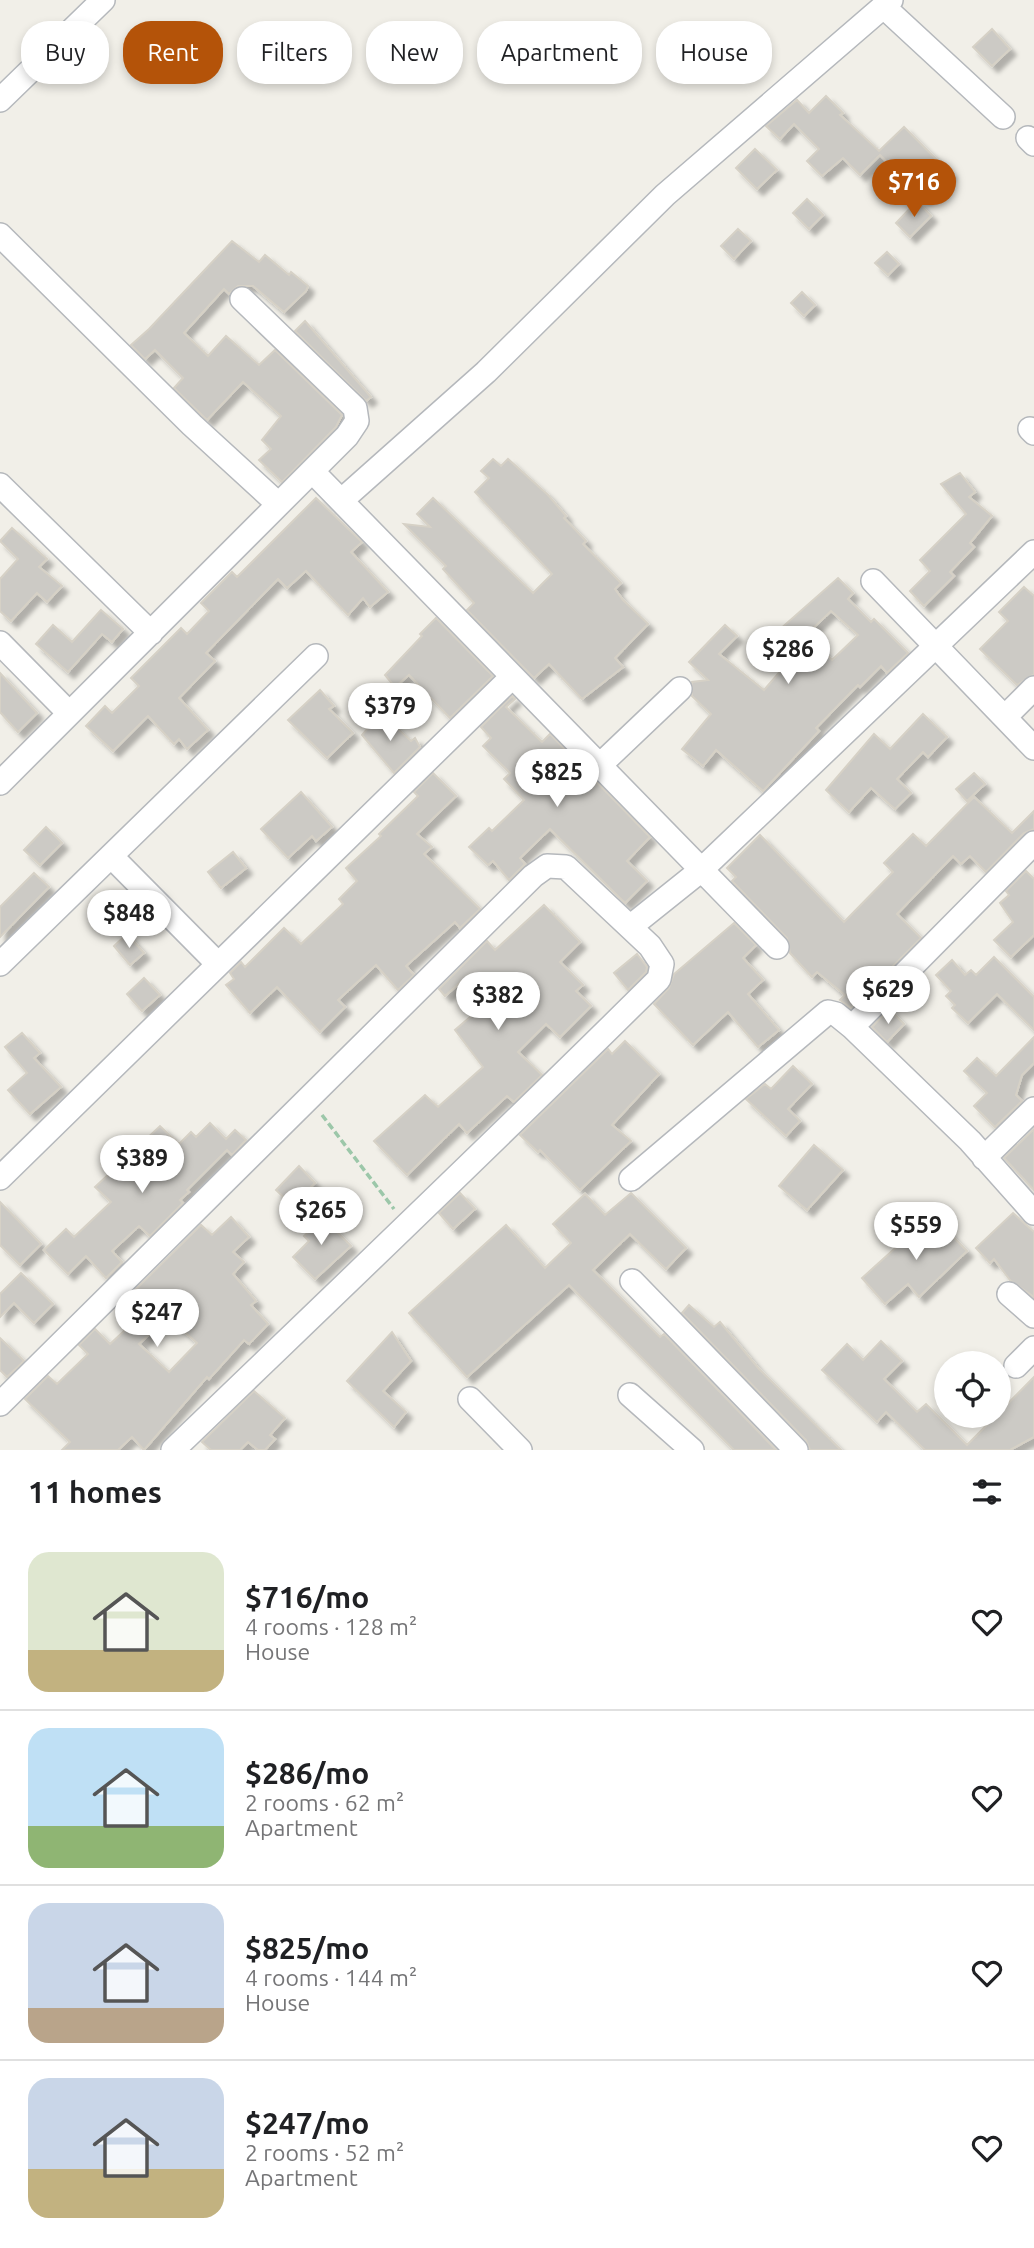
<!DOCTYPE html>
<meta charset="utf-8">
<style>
:root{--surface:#fff;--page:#f2f2f2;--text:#202124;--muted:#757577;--line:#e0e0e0;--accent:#b45309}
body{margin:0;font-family:Ubuntu,sans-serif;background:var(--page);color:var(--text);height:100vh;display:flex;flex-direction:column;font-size:26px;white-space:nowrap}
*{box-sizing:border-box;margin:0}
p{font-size:23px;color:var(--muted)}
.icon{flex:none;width:38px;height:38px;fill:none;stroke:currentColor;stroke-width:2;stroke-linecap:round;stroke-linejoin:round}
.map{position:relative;height:1450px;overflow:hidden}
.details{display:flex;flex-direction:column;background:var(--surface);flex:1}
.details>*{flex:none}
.guide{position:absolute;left:21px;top:21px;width:992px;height:63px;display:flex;gap:14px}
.tools{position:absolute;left:934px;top:1351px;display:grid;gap:14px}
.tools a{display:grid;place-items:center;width:77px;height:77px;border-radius:50%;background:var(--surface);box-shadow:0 4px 10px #0003;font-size:35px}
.price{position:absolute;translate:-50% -60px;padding:0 16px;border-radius:24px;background:#fff;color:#222;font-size:23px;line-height:46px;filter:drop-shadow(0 2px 4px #0008)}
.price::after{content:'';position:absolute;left:50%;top:42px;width:21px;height:16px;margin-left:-10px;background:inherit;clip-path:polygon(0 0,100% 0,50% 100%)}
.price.active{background:var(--accent);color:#fff}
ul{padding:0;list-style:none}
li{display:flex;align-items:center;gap:21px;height:175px;padding:0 28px}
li+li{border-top:2px solid var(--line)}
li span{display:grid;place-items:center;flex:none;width:196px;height:140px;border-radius:21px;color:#555}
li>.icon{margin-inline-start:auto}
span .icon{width:84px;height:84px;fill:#fffc;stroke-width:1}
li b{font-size:30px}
h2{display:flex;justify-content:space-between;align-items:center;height:84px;padding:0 28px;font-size:30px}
.tag{padding:0 24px;border-radius:28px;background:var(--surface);box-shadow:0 4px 10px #0003;font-size:24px;line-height:63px}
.tag.active{background:var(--accent);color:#fff}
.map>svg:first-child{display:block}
.building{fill:#cccac5;stroke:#d6d1c6;stroke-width:2;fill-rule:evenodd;filter:url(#shadow)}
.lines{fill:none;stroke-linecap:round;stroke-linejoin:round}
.minor-casing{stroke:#b5b8bc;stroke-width:26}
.path{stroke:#9cc7a9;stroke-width:3.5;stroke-dasharray:7 3.5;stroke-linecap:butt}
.minor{stroke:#fff;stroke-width:23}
</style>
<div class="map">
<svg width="1034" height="1450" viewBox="0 0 1034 1450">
<defs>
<filter id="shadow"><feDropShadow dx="6" dy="6" stdDeviation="2" flood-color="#0004"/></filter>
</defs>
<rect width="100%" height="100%" fill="#f1efe8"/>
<path class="building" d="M992,29L1010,49L992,66L973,47Z
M826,96L843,113L840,115L879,151L904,127L950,173L924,199L880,155L860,175L843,158L822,176L807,161L819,149L794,124L780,139L766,126L797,100L809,113Z
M755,149L777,170L757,189L736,168Z
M807,199L823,215L809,229L793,213Z
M917,201L931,216L910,237L896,223Z
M738,229L751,241L734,259L721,246Z
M232,241L259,262L265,255L289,275L291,272L308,286L306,291L284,312L253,286H238L229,294L224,289L184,333L208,356L226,336L259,365L275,350L342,415L336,427L282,482L259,460L271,449L262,440L281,416L271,407L243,382L207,420L174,388L183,378L155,350L145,359L131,345L149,329Z
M887,252L899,264L888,275L875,263Z
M802,292L815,305L804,316L791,303Z
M305,321L371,397L366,401L295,331Z
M493,459L501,466L508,459L548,495L566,516L564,518L586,541L583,544L621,583L615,589L623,600L648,624L615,658L623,667L582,699L549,664L534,678L467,610L474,603L443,569L446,566L404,524L430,527L417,514L433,498L533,593L552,574L475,492L489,478L481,471Z
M960,473L975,492L969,497L992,516L970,543L974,547L950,572L954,576L924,606L910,591L930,571L920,560L966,514L941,484Z
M316,498L362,542L351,552L388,592L370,607L363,598L348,615L306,571L287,588L278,579L206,653L215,661L179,698L208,730L187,749L179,739L174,744L148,716L113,751L86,726L105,706L112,713L139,686L131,678L181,628L187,634L209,611L201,603L232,572L237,577Z
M12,528L47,559L39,567L62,586L47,602L37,593L11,621L0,611V579L18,559L0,541Z
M838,578L853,593L848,599L871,622L874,619L908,653L887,673L881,666L860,687L858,685L816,728L819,731L763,791L716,750L703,766L682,749L711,714L692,696V682L708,680L689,662L725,625L737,636L719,654L764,690L798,651L779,630ZM831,611L858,635L832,660L807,634Z
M1024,587L1034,596V674L1017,685L980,649L1008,621L999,612Z
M101,610L123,629L112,642L102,634L68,672L36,644L53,625L72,642Z
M436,618L493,676L450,718L409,675L395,687L385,675L422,636L420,634Z
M0,673L37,713L18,732L0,712Z
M320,690L334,706L329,709L353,733L327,758L288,720Z
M512,696L515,699L506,707L542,742L550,734L650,837L627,861L647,881L625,903L550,829L520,858L525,864L509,880L493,861L488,865L469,847L489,828L492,831L524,800L504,779L510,773L483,746L491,738L481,727Z
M381,713L411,741L415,738L420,747L394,773L362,735Z
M923,714L947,737L928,757L923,752L897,779L911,793L895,809L871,788L849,812L826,790L874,734L890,749Z
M433,773L456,796L417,834L432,847L424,854L480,909L460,928L455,922L406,966L414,975L398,990L376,965L338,1000L345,1007L320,1032L277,987L250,1013L226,985L234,979L230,973L241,962L245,967L284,928L301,944L343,904L339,899L357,881L346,868L381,836L379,834L418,796L414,792Z
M974,773L985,784L967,801L956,789Z
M301,792L332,827L316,841L312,836L288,858L261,829Z
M974,797L1012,833L1034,811V829L1024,833L986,872L970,856L961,864L953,856L897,914L921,938L851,1008L840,1000L845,995L817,972L812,977L790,953L787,938L732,881L736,877L727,868L760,835L844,922L893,872L884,863L913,834L926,846Z
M46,827L62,843L40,865L24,850Z
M233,852L246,868L221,888L208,872Z
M1026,871L1034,879V935L1011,957L994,940L1013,922L1000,903L1009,895L1006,891Z
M34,873L49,887L0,937V907Z
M544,905L580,942L560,962L583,985L576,991L591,1006L560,1037L546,1024L518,1052L542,1075L514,1102L507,1096L467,1133L459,1124L407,1175L374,1141L425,1095L438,1107L483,1067L455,1030L491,999L469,975L445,996L439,989L487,941L495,950Z
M734,923L756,945L743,958L763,980L748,994L779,1030L758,1047L728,1012L693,1045L654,1004L669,988L674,974Z
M127,934L144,953L130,965L114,946Z
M637,954L647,967L646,972L628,990L614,973Z
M994,957L1034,997V1030L997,994L968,1023L952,1008L955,1005L946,996L951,991L936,975L952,960L965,975L971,970L976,975Z
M144,978L160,995L142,1011L127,994Z
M889,1009L904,1024L887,1042L872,1027Z
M22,1033L40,1053L34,1058L61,1087L30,1114L8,1090L27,1073L5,1047Z
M1034,1037V1063L1022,1075L1016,1095L1022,1101L995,1127L974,1106L987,1093L964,1071L977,1058L996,1076Z
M625,1041L659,1074L612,1125L631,1141L580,1190L540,1150L538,1152L520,1135L608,1049L612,1054Z
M793,1066L812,1084L788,1109L800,1121L786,1136L746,1099L765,1084L771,1089Z
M210,1123L226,1139L235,1130L246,1140L232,1155L227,1150L187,1190L189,1192L180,1200L183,1203L150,1236L139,1226L112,1251L122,1262L106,1278L86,1256L68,1274L44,1250L66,1229L74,1237L111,1202L95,1187L160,1126L179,1144L191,1132L196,1137Z
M1034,1129V1190L1004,1158Z
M814,1145L843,1170L807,1210L779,1186Z
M299,1166L315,1183L292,1205L276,1190Z
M460,1193L475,1209L453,1229L439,1213Z
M631,1193L686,1248L666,1269L630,1234L593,1270L660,1337L664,1334L776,1450H734L569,1285L467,1377L409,1313L506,1225L545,1268L571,1243L553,1224L585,1194L605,1215Z
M0,1202L41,1244L20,1265L0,1245Z
M317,1212L351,1246L315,1279L293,1257L309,1241L304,1236L311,1230L305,1223Z
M1013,1213L1034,1232V1297L1010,1280L994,1259L990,1263L976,1248Z
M932,1215L967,1251L919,1297L908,1284L885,1304L862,1278Z
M231,1217L249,1237L233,1252L244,1262L233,1274L256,1301L251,1305L268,1324L249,1344L244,1340L209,1379L207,1377L144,1450L132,1437L118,1450H62L70,1442L25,1399L48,1376L57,1384L88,1354L79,1345L95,1329L110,1344L150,1307L134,1291L201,1225L212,1235ZM168,1317L197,1343L169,1372L139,1344Z
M21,1273L53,1304L34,1323L14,1303L0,1317V1294Z
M689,1305L714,1327L720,1322L759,1369L841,1450H810L806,1440L682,1313Z
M392,1332L411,1361L383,1391L406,1412L394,1427L347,1381Z
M0,1338L24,1361L7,1377L0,1370Z
M881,1341L902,1361L884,1379L917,1412L926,1404L967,1445L1034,1377V1437L1010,1450H925L886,1412L877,1422L822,1370L847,1344L863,1360Z
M254,1391L285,1418L270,1435L275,1439L265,1450H258L248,1442L240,1450H211L202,1442Z"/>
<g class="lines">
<defs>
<path id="minor" d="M884,7L1003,117
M0,100L103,0
M1028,138L1034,144
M0,235L192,425L277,503
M242,299L355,408L357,421L347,436L312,471
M1030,429L1034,433
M0,485L151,633
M342,500L486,372L665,195L891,0
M873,581L1034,748
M0,643L69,713
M1005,717L1034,688
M600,765L680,689
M0,783L312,471L777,947
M111,856L218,964
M630,927L700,871L1034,552
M0,964L316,656
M852,1027L1034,843
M984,1158L1034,1109
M0,1178L512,677
M631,1179L828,1012L836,1014L852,1027L970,1141L1034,1213
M632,1281L796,1450
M1009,1294L1034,1316
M1016,1366L1034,1348
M630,1395L692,1450
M470,1399L520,1450
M0,1404L533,876L547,866L566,867L650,946L662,964L659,979C499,1138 335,1294 173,1450"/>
</defs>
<use href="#minor" class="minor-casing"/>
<path class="path" d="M322,1115L394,1209"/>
<use href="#minor" class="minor"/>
</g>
</svg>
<div class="tools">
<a><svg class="icon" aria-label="locate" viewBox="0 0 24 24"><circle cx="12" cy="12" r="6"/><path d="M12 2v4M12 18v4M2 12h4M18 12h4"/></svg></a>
</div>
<b class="price active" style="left:914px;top:219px">$716</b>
<b class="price" style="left:788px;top:686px">$286</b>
<b class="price" style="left:390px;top:743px">$379</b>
<b class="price" style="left:557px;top:809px">$825</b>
<b class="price" style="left:129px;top:950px">$848</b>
<b class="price" style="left:888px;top:1026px">$629</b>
<b class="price" style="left:498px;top:1032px">$382</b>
<b class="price" style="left:142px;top:1195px">$389</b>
<b class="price" style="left:321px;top:1247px">$265</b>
<b class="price" style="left:916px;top:1262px">$559</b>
<b class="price" style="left:157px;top:1349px">$247</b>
<div class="guide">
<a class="tag">Buy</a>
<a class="tag active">Rent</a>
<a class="tag">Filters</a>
<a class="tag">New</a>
<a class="tag">Apartment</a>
<a class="tag">House</a>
</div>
</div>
<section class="details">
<h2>11 homes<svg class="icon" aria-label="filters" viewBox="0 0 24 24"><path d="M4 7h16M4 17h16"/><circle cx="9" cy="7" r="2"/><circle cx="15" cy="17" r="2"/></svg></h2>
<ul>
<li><span style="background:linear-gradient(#dfe7d0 70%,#c2b280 0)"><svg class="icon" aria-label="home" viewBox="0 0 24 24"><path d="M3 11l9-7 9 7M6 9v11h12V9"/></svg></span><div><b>$716/mo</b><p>4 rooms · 128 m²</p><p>House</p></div><svg class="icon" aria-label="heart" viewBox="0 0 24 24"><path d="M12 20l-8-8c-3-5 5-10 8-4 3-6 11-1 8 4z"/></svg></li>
<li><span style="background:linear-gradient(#bfe0f5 70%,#8fb573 0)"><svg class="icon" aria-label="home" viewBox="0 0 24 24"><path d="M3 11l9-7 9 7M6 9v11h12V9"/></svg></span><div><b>$286/mo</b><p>2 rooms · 62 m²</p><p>Apartment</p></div><svg class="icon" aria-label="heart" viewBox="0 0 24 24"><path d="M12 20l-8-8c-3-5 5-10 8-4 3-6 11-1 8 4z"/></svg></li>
<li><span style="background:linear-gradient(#c9d6e8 75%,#b9a48a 0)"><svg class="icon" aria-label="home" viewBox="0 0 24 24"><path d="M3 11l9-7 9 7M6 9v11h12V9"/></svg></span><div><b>$825/mo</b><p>4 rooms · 144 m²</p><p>House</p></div><svg class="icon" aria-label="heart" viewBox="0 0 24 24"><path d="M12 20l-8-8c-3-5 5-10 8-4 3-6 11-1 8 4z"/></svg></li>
<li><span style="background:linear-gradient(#c9d6e8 65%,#c2b280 0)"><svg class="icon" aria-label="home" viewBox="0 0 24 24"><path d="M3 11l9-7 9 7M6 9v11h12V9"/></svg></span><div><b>$247/mo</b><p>2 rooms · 52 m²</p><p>Apartment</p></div><svg class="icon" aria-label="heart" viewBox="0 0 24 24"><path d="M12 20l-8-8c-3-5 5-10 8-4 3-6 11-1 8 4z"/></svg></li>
</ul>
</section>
